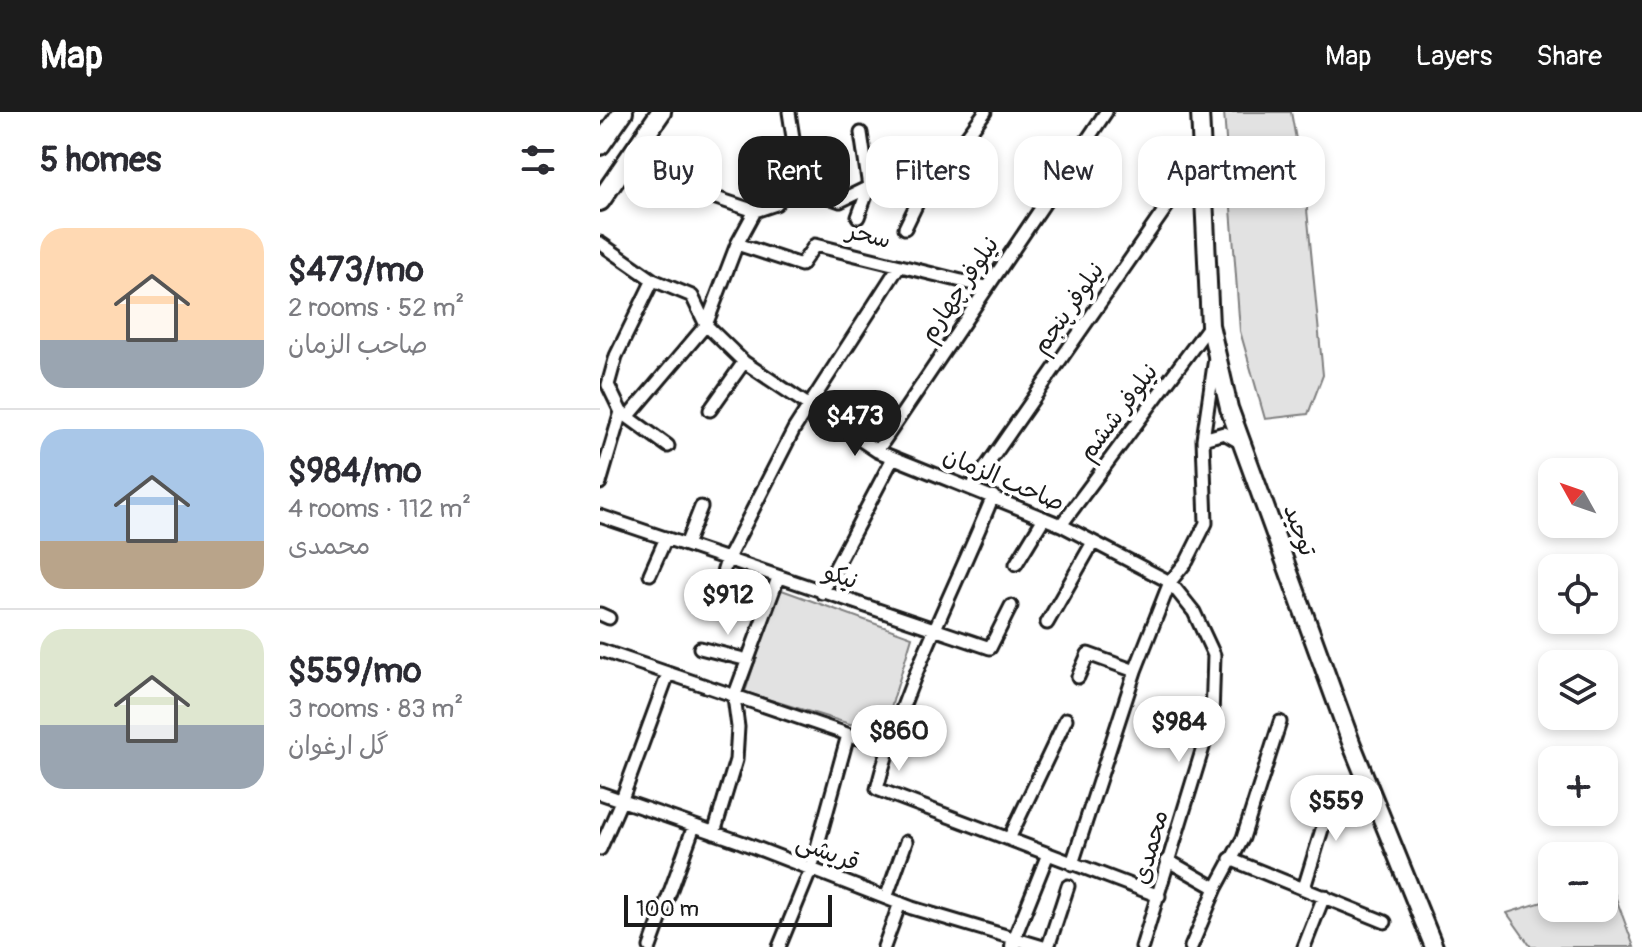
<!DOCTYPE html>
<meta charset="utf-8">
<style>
:root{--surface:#fff;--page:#f2f2f3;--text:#2b2b33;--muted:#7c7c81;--line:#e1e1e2;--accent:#1c1c1c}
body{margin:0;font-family:Pangolin,"Playpen Sans Arabic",sans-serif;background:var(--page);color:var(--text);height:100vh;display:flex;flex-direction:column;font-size:30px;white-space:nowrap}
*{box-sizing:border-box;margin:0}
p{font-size:26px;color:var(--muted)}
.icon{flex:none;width:44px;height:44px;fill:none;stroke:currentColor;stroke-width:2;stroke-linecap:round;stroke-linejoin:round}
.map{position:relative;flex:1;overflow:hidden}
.details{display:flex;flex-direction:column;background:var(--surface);width:600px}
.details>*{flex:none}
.top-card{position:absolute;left:24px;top:24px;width:760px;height:72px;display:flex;gap:16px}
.needle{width:52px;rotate:310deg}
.tools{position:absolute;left:938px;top:346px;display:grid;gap:16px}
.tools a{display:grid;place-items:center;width:80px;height:80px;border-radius:16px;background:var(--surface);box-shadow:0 4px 12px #0003;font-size:40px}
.scale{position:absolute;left:24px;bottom:20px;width:208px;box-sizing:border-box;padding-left:8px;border:4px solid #1c1c1c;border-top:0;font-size:22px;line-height:28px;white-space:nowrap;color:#1c1c1c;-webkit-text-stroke:6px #fff;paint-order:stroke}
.price{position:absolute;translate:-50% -68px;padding:0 18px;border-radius:28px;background:#fff;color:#222;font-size:26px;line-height:52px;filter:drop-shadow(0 2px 4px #0008)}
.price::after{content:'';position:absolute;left:50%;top:48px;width:24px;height:18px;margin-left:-12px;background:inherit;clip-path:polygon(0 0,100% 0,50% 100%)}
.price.active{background:var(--accent);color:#fff}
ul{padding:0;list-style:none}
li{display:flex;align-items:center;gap:24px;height:200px;padding:0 40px}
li+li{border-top:2px solid var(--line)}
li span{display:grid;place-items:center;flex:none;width:224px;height:160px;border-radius:24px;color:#555}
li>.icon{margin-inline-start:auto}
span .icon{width:96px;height:96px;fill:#fffc;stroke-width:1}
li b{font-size:34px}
h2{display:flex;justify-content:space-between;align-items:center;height:96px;padding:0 40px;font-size:34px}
.tag{padding:0 28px;border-radius:24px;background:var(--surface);box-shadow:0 4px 12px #0003;font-size:28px;line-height:72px}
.tag.active{background:var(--accent);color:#fff}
header{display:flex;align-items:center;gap:48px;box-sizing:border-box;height:112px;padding:0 40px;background:var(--accent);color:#fff}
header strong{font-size:38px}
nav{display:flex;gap:44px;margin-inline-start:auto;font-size:28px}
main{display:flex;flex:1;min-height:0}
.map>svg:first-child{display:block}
.green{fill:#e2e2e2;stroke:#7f7f7f;stroke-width:2}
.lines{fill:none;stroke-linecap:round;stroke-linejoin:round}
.minor-casing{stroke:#1c1c1c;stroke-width:17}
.tertiary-casing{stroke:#1c1c1c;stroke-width:20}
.secondary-casing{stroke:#1c1c1c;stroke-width:22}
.primary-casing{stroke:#1c1c1c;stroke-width:24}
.minor{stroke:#fff;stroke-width:11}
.tertiary{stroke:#fff;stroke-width:14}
.secondary{stroke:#fff;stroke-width:16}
.primary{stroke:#fff;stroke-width:18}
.labels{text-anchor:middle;stroke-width:8;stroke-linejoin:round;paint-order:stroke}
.street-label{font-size:24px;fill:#1c1c1c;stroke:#fff}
</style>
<header>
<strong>Map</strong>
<nav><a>Map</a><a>Layers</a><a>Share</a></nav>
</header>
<main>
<section class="details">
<h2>5 homes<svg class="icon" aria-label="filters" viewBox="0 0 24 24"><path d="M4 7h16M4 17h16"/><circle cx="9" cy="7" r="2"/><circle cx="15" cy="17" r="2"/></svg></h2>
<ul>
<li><span style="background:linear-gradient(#ffd9b3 70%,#9aa5b1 0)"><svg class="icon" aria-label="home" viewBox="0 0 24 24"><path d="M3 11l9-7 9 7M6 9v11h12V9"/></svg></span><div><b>$473/mo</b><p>2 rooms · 52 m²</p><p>صاحب الزمان</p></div></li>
<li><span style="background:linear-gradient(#a9c7e8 70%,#b9a48a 0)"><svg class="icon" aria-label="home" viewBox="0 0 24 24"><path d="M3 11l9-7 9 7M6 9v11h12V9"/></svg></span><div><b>$984/mo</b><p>4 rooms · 112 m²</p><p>محمدی</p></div></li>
<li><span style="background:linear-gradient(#dfe7d0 60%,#9aa5b1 0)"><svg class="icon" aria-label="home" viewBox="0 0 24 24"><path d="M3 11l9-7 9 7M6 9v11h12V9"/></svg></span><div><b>$559/mo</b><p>3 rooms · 83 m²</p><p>گل ارغوان</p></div></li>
</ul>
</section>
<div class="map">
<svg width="1042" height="835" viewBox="0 0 1042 835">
<rect width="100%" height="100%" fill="#fff"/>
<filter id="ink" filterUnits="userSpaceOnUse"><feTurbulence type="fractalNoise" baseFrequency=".0125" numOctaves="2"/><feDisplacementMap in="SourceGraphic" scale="16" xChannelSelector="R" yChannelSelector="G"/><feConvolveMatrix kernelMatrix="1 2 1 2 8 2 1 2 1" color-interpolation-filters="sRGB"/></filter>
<g filter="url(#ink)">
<path class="green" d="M624,0H691L705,77L723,263L708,302L665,307L640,219Z
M179,477L312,525L283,622L145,580Z
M1010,770L1034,835H931L907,801L952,787V796H1004V772Z"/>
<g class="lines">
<defs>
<path id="minor" d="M367,24L385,0
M23,55L155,99L137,132L201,153L215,133L386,175
M192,72L240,89L269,75L321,83L362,80
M155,99L176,92L199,64L189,0
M258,105L269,75L261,21
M305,116L321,83
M0,131L53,168L92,184L106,213L144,250L277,339L461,413L570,470L594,500L614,543L612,606L542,835
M110,298L144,250
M21,300L28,305L106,213L137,132
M21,300L8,273L16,244L53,168
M28,305L68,334
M603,327L624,321L643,332
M277,339L506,0
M0,371L21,300
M372,375L602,44
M393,384C353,482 303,574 277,677L559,784
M0,404L390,536L411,494
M461,413L610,213
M86,433L101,395
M416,452L444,406
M50,462L66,426
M117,480L127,448L194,317L299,154
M222,481L293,346
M0,502L9,506
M447,511L492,432
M100,536L148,548
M0,538L288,636
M478,565L488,542L535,559
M0,681L141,730L312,796L443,835
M114,721L136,648L138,615L134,585L178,466
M409,727L466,607
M0,737L22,687L68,562
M630,747L785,810
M567,748L616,776
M472,752L535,559L570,470L587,449L606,411L603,327L615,246
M704,776L735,675
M286,786L306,730
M414,827L448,742
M50,835L94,714
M179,835L211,757L248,623
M284,835L300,791
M448,835L468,774
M591,835L616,776L643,726L680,610
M704,835L724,784"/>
<path id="tertiary" d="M413,835L414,827"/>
<path id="secondary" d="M600,0L610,213L629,296L752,633L834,835"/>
<path id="primary" d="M0,33L23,0
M0,89L61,0"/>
</defs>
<use href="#minor" class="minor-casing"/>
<use href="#tertiary" class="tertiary-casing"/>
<use href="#secondary" class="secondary-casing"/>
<use href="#primary" class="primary-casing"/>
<use href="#minor" class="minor"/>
<use href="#tertiary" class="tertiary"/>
<use href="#secondary" class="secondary"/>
<use href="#primary" class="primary"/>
</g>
</g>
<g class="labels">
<g class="street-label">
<text transform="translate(269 123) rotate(14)" y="8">سحر</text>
<text transform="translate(359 177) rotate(-56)" y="8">نیلوفر چهارم</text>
<text transform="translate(468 196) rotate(-55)" y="8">نیلوفر پنجم</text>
<text transform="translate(518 300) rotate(-53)" y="8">نیلوفر ششم</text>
<text transform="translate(404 367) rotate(23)" y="8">صاحب الزمان</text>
<text transform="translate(700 418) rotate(70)" y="8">توحید</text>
<text transform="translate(241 464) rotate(19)" y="8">نیکو</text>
<text transform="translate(550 735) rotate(-74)" y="8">محمدی</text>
<text transform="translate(228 740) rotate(21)" y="8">قریشی</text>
</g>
</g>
</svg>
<div class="tools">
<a><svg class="needle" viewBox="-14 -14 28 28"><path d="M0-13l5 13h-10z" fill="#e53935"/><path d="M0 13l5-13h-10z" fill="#7c7c81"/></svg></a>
<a><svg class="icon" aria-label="locate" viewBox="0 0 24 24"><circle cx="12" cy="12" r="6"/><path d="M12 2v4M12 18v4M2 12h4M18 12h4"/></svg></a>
<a><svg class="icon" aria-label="layers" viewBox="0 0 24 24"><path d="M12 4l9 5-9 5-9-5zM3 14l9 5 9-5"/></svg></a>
<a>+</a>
<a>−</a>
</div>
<div class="scale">100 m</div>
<b class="price active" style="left:255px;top:346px">$473</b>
<b class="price" style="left:128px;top:525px">$912</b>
<b class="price" style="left:579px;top:652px">$984</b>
<b class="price" style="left:299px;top:661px">$860</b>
<b class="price" style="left:736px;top:731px">$559</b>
<div class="top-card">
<a class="tag">Buy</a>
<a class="tag active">Rent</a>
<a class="tag">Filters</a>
<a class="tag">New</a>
<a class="tag">Apartment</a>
</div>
</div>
</main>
